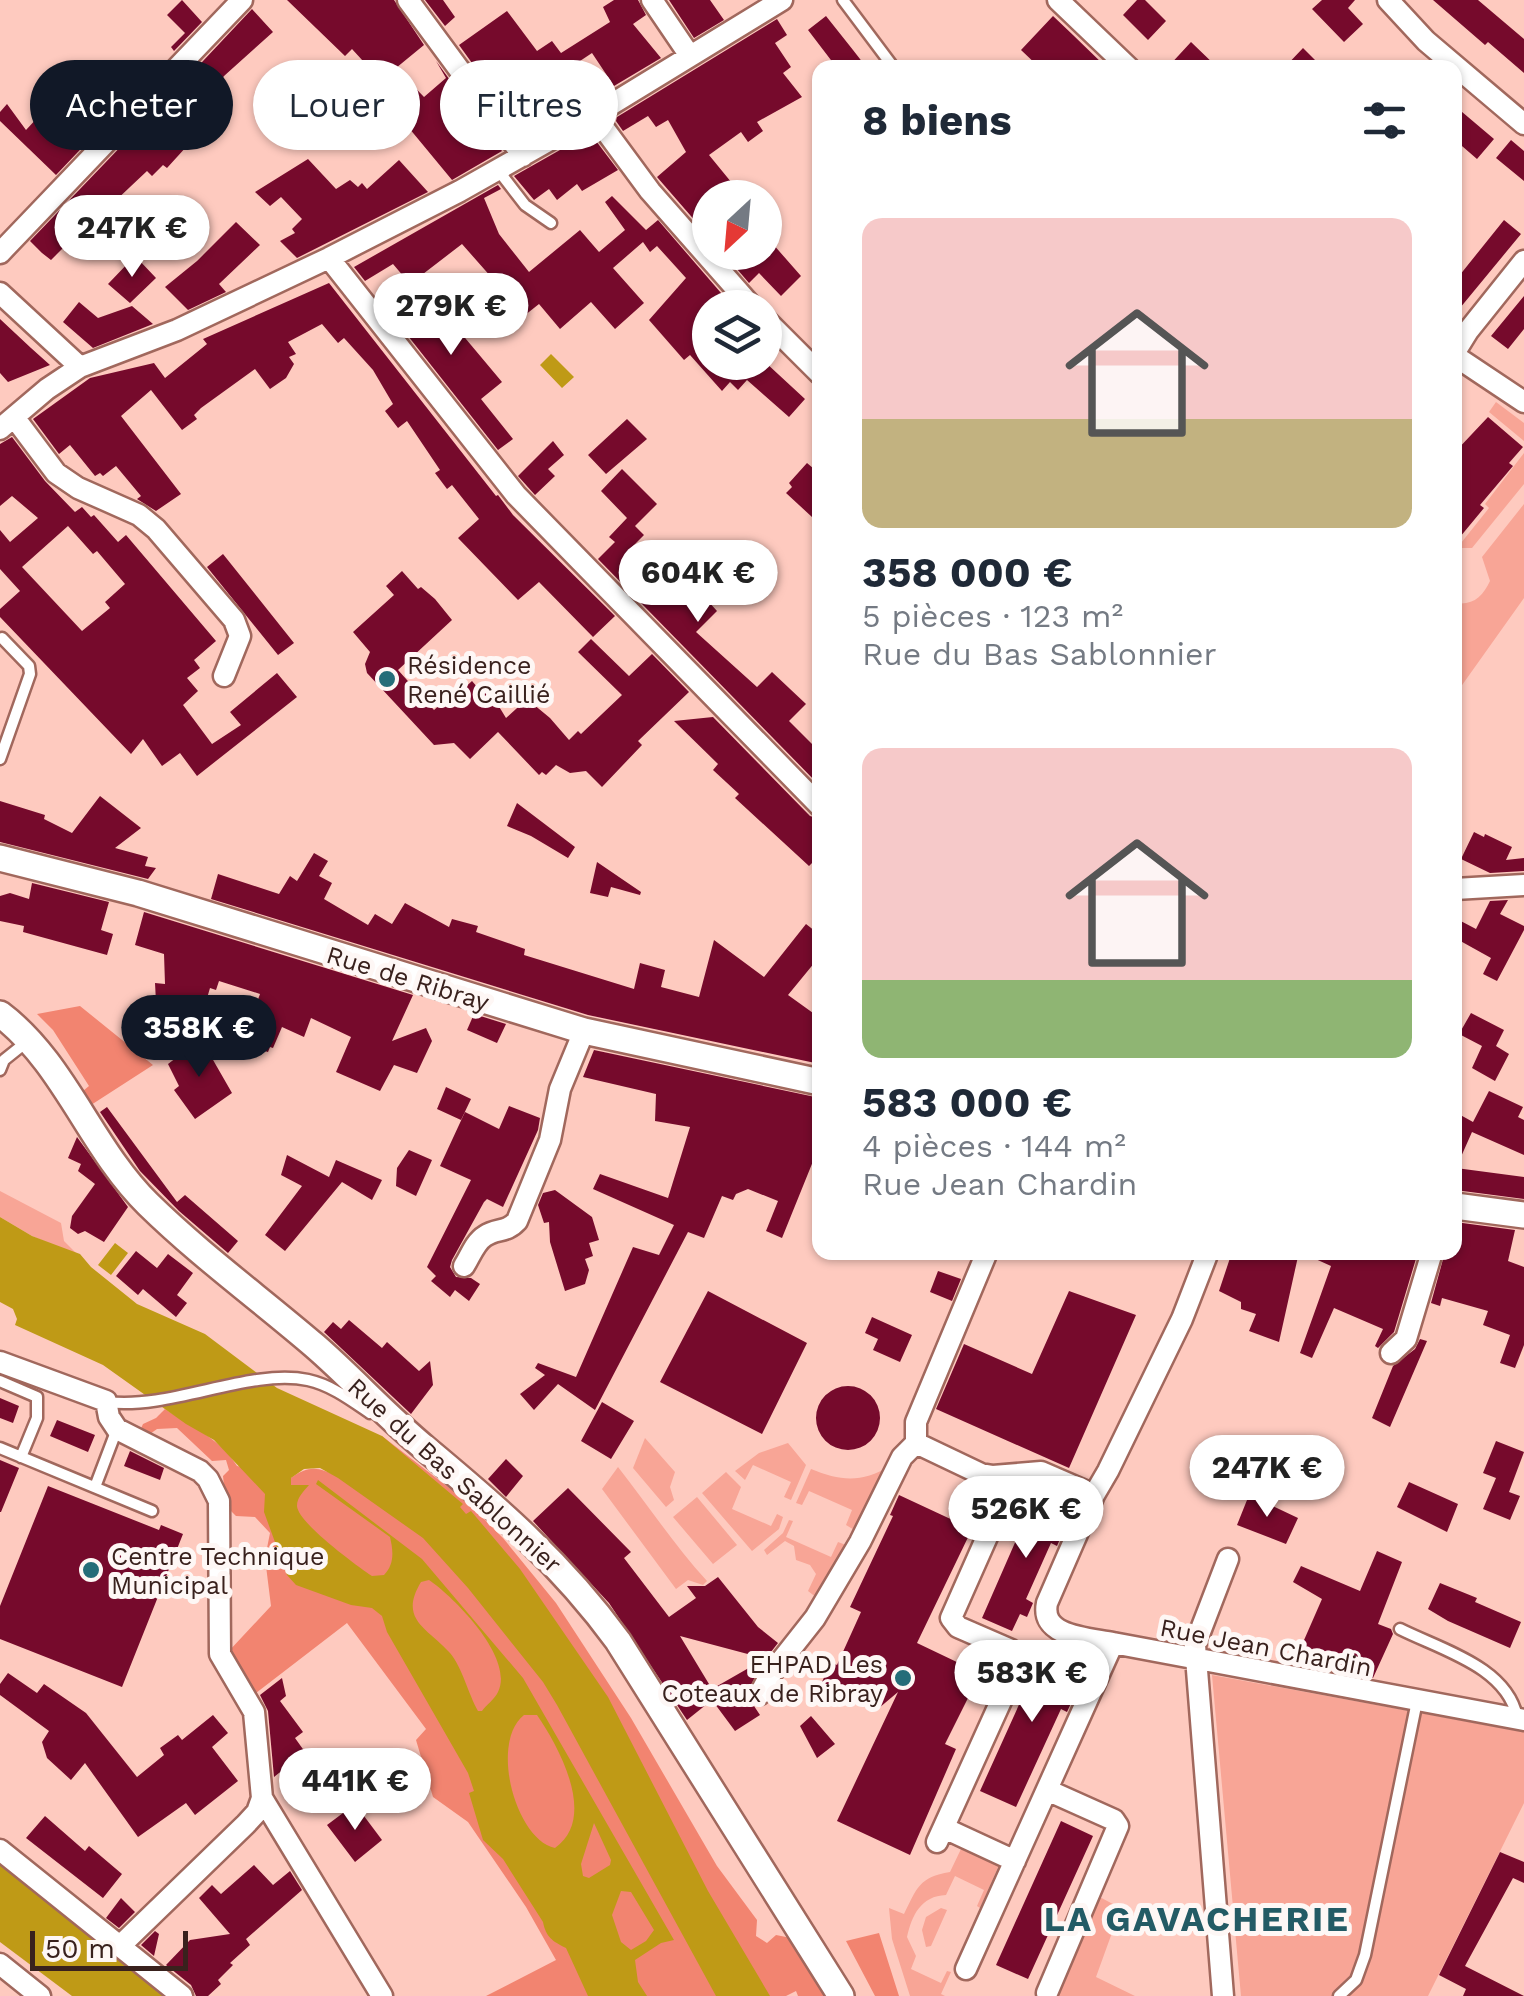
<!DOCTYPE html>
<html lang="fr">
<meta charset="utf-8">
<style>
:root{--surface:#fff;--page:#f2f2f3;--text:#1f2937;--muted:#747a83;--accent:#111827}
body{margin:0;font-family:"Work Sans",sans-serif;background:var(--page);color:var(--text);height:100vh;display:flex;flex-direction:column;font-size:38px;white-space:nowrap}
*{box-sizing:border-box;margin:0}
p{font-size:32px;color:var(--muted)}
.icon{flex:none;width:55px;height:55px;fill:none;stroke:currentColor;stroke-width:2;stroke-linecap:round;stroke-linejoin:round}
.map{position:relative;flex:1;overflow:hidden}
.side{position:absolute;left:812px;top:60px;width:650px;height:1200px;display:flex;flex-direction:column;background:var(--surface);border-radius:20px;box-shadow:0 2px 8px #0004}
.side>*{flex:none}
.banner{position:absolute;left:30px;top:60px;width:632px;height:90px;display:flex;gap:20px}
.needle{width:65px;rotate:206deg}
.buttons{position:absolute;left:692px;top:180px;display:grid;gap:20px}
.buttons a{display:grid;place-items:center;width:90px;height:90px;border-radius:50%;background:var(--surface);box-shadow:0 2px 8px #0004;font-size:50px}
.scale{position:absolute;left:30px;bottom:25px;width:158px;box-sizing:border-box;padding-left:10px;border:5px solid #39211d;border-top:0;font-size:28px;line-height:35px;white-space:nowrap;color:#39211d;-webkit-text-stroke:8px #fef7f5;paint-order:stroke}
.price{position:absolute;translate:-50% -85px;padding:0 22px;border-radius:35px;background:#fff;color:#222;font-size:32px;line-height:65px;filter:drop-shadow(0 2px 5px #0008)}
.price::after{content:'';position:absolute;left:50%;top:60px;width:30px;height:22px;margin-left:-15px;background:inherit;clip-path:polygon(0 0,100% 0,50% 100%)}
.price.on{background:var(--accent);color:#fff}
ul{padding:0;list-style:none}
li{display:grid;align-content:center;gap:20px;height:530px;padding:0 50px}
li span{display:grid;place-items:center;height:310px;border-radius:20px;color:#555}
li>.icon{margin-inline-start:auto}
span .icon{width:180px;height:180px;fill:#fffc;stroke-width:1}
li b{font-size:42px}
h2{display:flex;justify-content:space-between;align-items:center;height:120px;padding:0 50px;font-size:42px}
.pill{padding:0 35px;border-radius:45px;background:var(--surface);box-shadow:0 2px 8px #0004;font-size:35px;line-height:90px}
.pill.on{background:var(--accent);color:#fff}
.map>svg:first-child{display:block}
.green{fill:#f8a596}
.forest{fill:#f28470}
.water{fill:#bf9a16;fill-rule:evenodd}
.building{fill:#760a2c;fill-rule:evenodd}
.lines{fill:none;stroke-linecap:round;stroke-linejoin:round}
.service-casing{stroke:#a1685d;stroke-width:15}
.minor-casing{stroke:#a1685d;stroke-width:25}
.tertiary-casing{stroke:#a1685d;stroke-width:30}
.service{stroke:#fff;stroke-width:10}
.minor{stroke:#fff;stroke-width:20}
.tertiary{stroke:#fff;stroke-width:25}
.poi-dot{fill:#256d79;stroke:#fef7f5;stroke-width:4}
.labels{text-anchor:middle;stroke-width:10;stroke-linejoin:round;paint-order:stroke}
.poi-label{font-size:25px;fill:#39211d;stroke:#fef7f5;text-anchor:start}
.street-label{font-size:25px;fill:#39211d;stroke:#fef7f5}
.district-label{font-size:35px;font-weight:bold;letter-spacing:2.5px;fill:#235b65;stroke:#fef7f5}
</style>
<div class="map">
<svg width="1524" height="1996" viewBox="0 0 1524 1996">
<rect width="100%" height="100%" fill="#fecabf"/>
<path class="green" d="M1496,402L1524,423V441L1489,412Z
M1524,453V484L1472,548H1457L1489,508L1485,504Z
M1524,504V598L1455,695V603C1473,606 1483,596 1490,581L1482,557Z
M0,1191L61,1223L64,1241L79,1256L32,1236L0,1217Z
M645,1438L675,1472L670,1487L674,1500L666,1507L633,1468Z
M788,1443L806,1465L791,1500L784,1497L791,1482L753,1465L745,1480L735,1471L759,1453Z
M890,1466L856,1531L846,1525L852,1510L809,1491L802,1505L796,1503L811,1469C840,1481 862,1483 890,1466Z
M618,1467C648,1505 674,1545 707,1581L703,1585L688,1580L676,1589L602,1489Z
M726,1472L741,1487L732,1509L771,1526L777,1514L783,1517L779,1529L752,1551L702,1493Z
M697,1497L737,1545L713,1564L673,1517Z
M789,1520L793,1521L786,1537L831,1557L838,1542L846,1545L817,1598L808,1591L816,1574L810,1565L796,1560L794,1546L785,1541L767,1555L764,1550L783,1533Z
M1212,1675L1524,1732V1803L1428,1996H1241Z
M961,1849L999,1865L980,1908L977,1906L984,1890L955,1876L946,1895C921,1896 912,1915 907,1937L916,1956L911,1969L941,1983L947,1971L951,1972L941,1994L945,1996H910L892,1939L889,1908L904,1914C917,1888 919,1877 950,1872Z
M1096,1895L1124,1910L1113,1930L1096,1977L1135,1996H1051Z
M941,1908L947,1910L931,1946L926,1947L922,1930L926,1917Z"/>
<path class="forest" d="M80,1006L153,1065L91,1105L83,1091L89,1086L53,1030L37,1014Z
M165,1409C191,1427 220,1438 237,1466L291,1478C309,1465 319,1467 338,1477L382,1436L466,1501L503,1538L556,1603L631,1718L717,1866L757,1920L756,1936L767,1943L776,1935L791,1938L829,1996H798L796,1991L786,1996H486L556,1960L526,1907L468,1822L433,1797L416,1740L426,1729L347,1623L256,1693L228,1652L271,1606L265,1558L270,1533L255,1517L236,1516L226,1506L223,1476L229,1470L226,1460L212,1461L177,1428L157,1429L147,1436L139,1433L143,1424L156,1418Z
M879,1933L899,1996H875L846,1941Z"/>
<path class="water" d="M136,201L157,222L148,232L126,210Z
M551,354L574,377L562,388L540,365Z
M0,1217L32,1236L80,1254L91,1267L137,1304L205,1334L277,1388L382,1436L463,1504L460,1507L466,1514L471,1511L520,1569L608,1697L708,1891L770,1996H716L557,1705L543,1682L468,1588L423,1538L338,1478L320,1468L304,1469L291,1478V1485H309C304,1491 297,1497 297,1506C298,1523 357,1566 372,1576L384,1575C395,1564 393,1550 390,1537L316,1484L318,1480L422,1559L523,1678L674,1940L661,1943L635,1960L638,1982L647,1996H588L566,1948C552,1941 546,1937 543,1922L503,1859L483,1840L469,1793L474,1791L468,1773L387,1632L382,1616L372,1608L351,1605L296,1585L287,1575L264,1512L265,1494L214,1440L186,1424L103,1365L15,1325L17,1319L13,1309L0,1302ZM429,1580C454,1597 515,1658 498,1692C495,1699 486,1705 482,1711H478C468,1693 462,1667 450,1653C428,1628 398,1620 421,1582ZM524,1715H537C559,1747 598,1818 555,1848C516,1840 489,1743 524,1715ZM594,1823L611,1860L610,1865L589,1878L583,1876L581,1864ZM621,1891L631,1892L654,1930L646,1941L631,1950L621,1942L612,1915Z
M115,1243L128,1253L111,1275L98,1265Z
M0,1863L164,1996H72L0,1942Z"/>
<path class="building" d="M182,0L202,22L174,51L171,47L185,33L167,15Z
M287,0H394L424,45L396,68L424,97L446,78L436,61L502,151L452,180L409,128L417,120L352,49L345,56Z
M425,0H443L455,17L445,26Z
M614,0H638L646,15L633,24L661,58L614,86L592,53L541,87L563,117L526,138L459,45L507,11L537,51L552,41L561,53L610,22L603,7Z
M669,0H710L724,20L694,38Z
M1137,0H1145L1166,21L1148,40L1123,15Z
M1322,0H1355L1348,8L1363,24L1344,42L1312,9Z
M1433,0H1478L1524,39V73L1488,42L1485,45Z
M252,9L273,32L224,76L214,90L225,101L182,141L187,146L167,168L163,165L152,176L147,171L112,204L115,207L97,225L91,220L51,260L42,253L30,241L154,112L161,119L195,86L187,78Z
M826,16L853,50L867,68H837L808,30Z
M1053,16L1073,35L1107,68H1040L1021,50Z
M777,19L787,35L775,43L791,67L783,73L802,97L757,122L763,131L748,142L741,132L709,155L736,188L724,198H710V238L657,177L686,152L668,120L656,127L648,116L623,131L616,121L617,117Z
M1191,42L1218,68H1167Z
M1303,48L1323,68H1284Z
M79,73L117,111L56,175L0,121V112L7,104L26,130Z
M1455,106L1494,139L1477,159L1455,140Z
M590,133L618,170L582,191L577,184L557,200L549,189L534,200L514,176Z
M1511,140L1524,151V181L1496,158Z
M308,159L336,189L350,180L358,187L362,183L367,189L399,160L428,192L297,258L280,241L295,233L292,229L302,219L281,197L270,206L255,192Z
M498,185L501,189L484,198L499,234L529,272L580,230L599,252L625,230L605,202L612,196L646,230L658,220L734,308H710V362H765L805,399L789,417L747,380L738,390L730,382L722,391L690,355L684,360L649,320L686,278L657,246L650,252L643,242L613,268L644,303L615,329L591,302L560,329L539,304L510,327L504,319L498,324L487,310L507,295L462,244L410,284L393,264L365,281L354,267Z
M1504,220L1521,234L1455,314V281Z
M236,222L260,245L219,284L226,292L188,310L165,287L197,261Z
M765,235L801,276L781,296L759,273L749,283L731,262L740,252H765Z
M138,259L156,278L130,303L108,284L131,260Z
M329,283L496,496L498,495L513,515L615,616L593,637L539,582L518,600L458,538L479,519L452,485L447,489L435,473L440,470L407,421L398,428L385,411L393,404L373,370L344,338L338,343L322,324L288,342L296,354L289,357L294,364L286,378L270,389L255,369L201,408L194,415L197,419L182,430L151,390L121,416L181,494L156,511L137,499L141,496L116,466L103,476L100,473L95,476L70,445L59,454L33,419L90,378L154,363L165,378L207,344L203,339Z
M419,283L502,382L481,399L513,439L498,450L386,308Z
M1524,296V329L1508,349L1491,336Z
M79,302L98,318L132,306L153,324L93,348L63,322Z
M0,319L31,348L50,365L8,382L0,373Z
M1488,417L1523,447L1509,463L1513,466L1480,505L1484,508L1455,543V452Z
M627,419L647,439L606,474L588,455Z
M12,437L45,481L75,512L82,507L91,517L94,515L118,542L126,535L216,641L194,660L200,668L187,678L198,691L183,705L212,744L241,725L230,712L277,673L297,697L197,776L180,753L162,766L143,739L131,754L0,617V609L20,591L0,569V530L10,542L38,518L12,496L0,506V444ZM68,526L93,554L97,551L125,584L105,602L110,608L82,631L22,567Z
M553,441L564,455L548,469L555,476L535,495L518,476Z
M807,463L820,474V508L812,517L786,493L792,487L789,483Z
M622,469L657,504L635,526L644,535L630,549L653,571L669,558L708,601L717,611L696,632L757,687L772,672L806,704L789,721L820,752V786L598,559L615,542L609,537L627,518L601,491Z
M223,554L294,643L278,655L207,567Z
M402,571L418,589L421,587L435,599L452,620L398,670L434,710L445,700L448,703L472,681L478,688L482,685L492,695L506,718L527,699L550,718L569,740L578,731L581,734L622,695L578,652L591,639L629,676L652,654L689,692L638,741L642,745L602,787L586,771L570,773L556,765L546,775L542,772L539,775L498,732L470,759L454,743L434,745L367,673L365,664L370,652L353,632L394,595L386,586Z
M713,717L810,816L820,819V855L809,866L735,798L739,794L713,770L718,764L674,721Z
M100,796L141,828L115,848L148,857L145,866L156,868L148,879L0,842V801L45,815L44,819L72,833Z
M517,803L575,847L568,858L531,836L507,826Z
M1474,832L1484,837L1485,834L1512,847L1506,860L1524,858V871L1490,873L1461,859Z
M314,853L328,861L319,876L332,883L324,899L368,925L375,914L392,924L405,903L449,927L452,919L478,926L476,932L525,949L524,955L634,989L640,963L665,970L661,987L699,997L714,940L764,977L806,924L820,935V956L788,995L820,1018V1064L588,1015L211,899L218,874L279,894L290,876L297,881Z
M597,862L641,892L640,895L611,887L608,897L590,893Z
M32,883L109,902L101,930L113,934L107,955L23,932L24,926L0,921V896L10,893L29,899Z
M1508,900L1500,914L1524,926V930L1497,981L1483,974L1491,958L1455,938V918L1476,929L1490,901Z
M144,912L413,995L392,1041L426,1028L432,1041L417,1073L394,1065L380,1091L336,1072L351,1037L311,1018L304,1037L282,1027L273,1048L270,1047L268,1052L242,1044L260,994L219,981L216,990L210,988L195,1039L149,1022L148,1002H156L155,983L165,984L164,954L135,945Z
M1471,1013L1504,1030L1496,1046L1509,1054L1495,1081L1472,1068L1482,1046L1459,1034Z
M474,1014L506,1024L497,1043L467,1030Z
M201,1039L232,1093L195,1119L174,1090L179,1086L168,1064Z
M594,1050L820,1098V1144L782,1238L766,1231L778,1201L748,1189L736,1194L733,1200L722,1196L704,1238L688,1232L595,1410L558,1384L534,1410L520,1394L545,1375L535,1368L538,1363L576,1377L633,1247L659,1255L674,1225L593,1189L600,1174L668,1198L690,1127L655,1121L656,1094L583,1077Z
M446,1087L471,1099L461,1120L437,1109Z
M1489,1091L1523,1107L1518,1117L1524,1120V1155L1472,1132L1456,1168L1524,1177V1199L1455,1190V1112L1473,1122Z
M509,1106L540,1118L538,1130L503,1207L487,1199L484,1202L452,1260L450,1267L456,1277L471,1278L480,1284L469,1301L455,1290L450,1297L431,1281L436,1276L427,1267L471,1180L440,1166L465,1112L499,1129Z
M107,1107L177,1202L185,1195L238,1241L228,1253L179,1211L140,1171L100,1112Z
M77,1137L128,1207L104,1242L85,1231L78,1234L70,1228L72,1216L95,1184L78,1171L81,1164L68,1158Z
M409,1150L432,1160L416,1196L396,1186L397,1168Z
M287,1155L329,1177L336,1160L382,1180L372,1200L342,1182L285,1251L265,1235L302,1186L281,1175Z
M555,1190L592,1217L599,1240L589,1243L593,1256L585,1259L589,1270L585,1284L565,1291L550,1242L549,1222L544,1223L538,1205L543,1193Z
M1455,1222L1515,1230L1508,1261L1524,1267V1345L1515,1368L1500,1363L1510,1335L1483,1325L1488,1311L1442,1298L1440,1306L1431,1303L1445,1252H1455Z
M136,1251L157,1268L168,1254L193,1273L177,1295L187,1303L176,1317L143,1289L138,1295L116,1276Z
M1232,1252H1299L1279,1342L1249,1331L1256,1314L1241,1309V1302L1219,1291Z
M1300,1252H1418L1394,1332L1378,1348L1375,1346L1383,1329L1334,1308L1312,1358L1300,1353L1331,1266Z
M938,1271L961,1279L952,1301L930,1292Z
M708,1291L807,1343L762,1434L660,1382Z
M1069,1291L1136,1315L1069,1468L936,1409L964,1344L1032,1374Z
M872,1317L912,1335L900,1362L873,1350L878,1339L865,1333Z
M349,1320L382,1348L387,1342L419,1371L430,1361L433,1385L411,1414L324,1332L333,1322L341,1329Z
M1420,1339L1427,1341L1390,1427L1372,1418L1393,1366L1415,1349Z
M816 1418a32 32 0 1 1 64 0a32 32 0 1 1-64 0Z
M0,1398L19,1406L13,1423L0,1418Z
M602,1402L634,1421L611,1459L581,1441Z
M57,1420L95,1435L88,1452L50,1436Z
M1496,1441L1524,1452L1509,1492L1520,1496L1510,1520L1483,1509L1496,1478L1483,1473Z
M130,1451L164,1468L160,1480L124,1466Z
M506,1459L523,1476L506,1497L488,1479Z
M0,1460L19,1468L1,1512H0Z
M1409,1482L1458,1504L1447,1532L1397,1507Z
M48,1486L159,1530L161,1525L183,1534L122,1687L0,1639V1606Z
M568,1488L631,1552L624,1558L669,1617L696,1598L687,1586H705L718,1577L758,1627L778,1643L767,1657L754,1652L759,1657L680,1636L712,1689L766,1658L746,1694L760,1715L735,1731L712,1700L687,1720L609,1603L533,1521Z
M1038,1490L1068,1503L1060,1522L1066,1525L1057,1546L1051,1543L1026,1599L1033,1603L1027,1617L1020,1614L1012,1631L982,1618Z
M899,1495L972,1529L917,1643L984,1675L975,1694L971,1692L945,1744L956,1749L910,1855L837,1821L898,1692L879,1708L822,1682L831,1662L837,1665L861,1612L850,1607L893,1516L890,1515Z
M1249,1495L1298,1518L1286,1544L1237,1525Z
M1377,1551L1402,1562L1378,1624L1391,1629L1393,1634L1373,1678L1294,1663L1322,1599L1293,1582L1301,1566L1360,1591Z
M1440,1583L1477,1598L1475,1602L1521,1622L1510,1648L1448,1621L1428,1609Z
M1046,1645L1083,1662L1071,1688L1077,1690L1067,1712L1061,1709L1016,1807L980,1791Z
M8,1673L37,1693L44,1684L86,1713L137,1777L164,1755L160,1748L178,1735L182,1740L213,1715L228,1733L212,1747L238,1781L195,1815L186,1803L138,1837L85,1763L71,1780L47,1758L42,1742L49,1731L0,1695V1684Z
M282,1678L286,1696L280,1701L303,1732L295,1738L305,1752L274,1777L268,1711L260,1695Z
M811,1716L835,1744L817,1758L800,1726Z
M355,1804L382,1840L355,1862L327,1825Z
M45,1816L85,1851L89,1846L122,1874L103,1898L26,1838Z
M1061,1821L1093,1836L1028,1979L996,1965Z
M1500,1852L1524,1862V1883L1513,1878L1465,1966L1524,1996H1463L1466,1989L1439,1975Z
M254,1865L273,1885L290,1871L302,1890L246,1939L250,1945L230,1963L233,1965L218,1980L221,1984L208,1996H196L191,1985L166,1965L190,1940L230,1934L199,1898L212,1885L221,1894Z
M121,1898L135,1912L119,1928L106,1918Z
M155,1931L159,1934L154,1956L141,1945Z"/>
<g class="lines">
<defs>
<path id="service" d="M843,0L894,68
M498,170L525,205L551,223
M0,759L30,674L29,666L2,638
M0,1070L4,1060L29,1040
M0,1381L37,1397V1418L21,1457
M107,1402C172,1410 249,1368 308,1380C331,1385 351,1400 370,1413L375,1412
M0,1448L152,1511
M95,1487L117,1429
M1400,1629C1442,1650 1507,1667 1517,1717
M1339,1996L1356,1980L1365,1955L1417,1701"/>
<path id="minor" d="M408,0L523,156
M652,0L690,56
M1058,0L1129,68
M1388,0L1426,41L1524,124
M594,115L650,191L753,308
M0,253L242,0
M329,258L516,495L820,806
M0,293L80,367
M765,319L820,374
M1455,352L1468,331L1524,261
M1455,356L1524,402
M14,417L56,473L78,488L139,515L156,529L234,620L240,636L224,676
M0,429L47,389L80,367L177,330L329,258L460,191L594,115L782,0
M1455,889L1524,885
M1208,1252L1182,1319L1108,1471L1094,1495L1047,1603C1040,1637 1088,1638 1113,1643L1524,1720
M464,1266C470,1257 475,1242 485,1236C497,1228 506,1233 517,1221L550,1140L560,1089L584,1031
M1391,1353L1406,1339L1432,1252
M0,1362L106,1401L109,1417L117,1429L200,1471L208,1479L219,1501L220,1654L254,1712L262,1798L257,1812L246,1824L120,1946
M916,1443L981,1474L993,1476L1041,1472L1094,1495
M760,1694L770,1675L815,1618L860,1542L902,1457L916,1443V1422L987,1252
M1047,1790L1114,1820L1118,1826L1047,1993
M262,1798L382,1996
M944,1828L1015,1861
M937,1842L1016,1668V1655L1011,1650L958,1627L951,1618L1006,1494L1009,1475
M0,1850L182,1996
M0,1964L40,1996
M966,1969L1113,1643
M1223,1996L1195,1645L1228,1559"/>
<path id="tertiary" d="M0,858L138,893L584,1031L820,1082
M0,1014C65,1063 90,1147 148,1204C200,1255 259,1298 315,1346C353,1379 387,1417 426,1449C498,1509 562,1564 618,1641L841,1996
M1455,1206L1524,1215"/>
</defs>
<use href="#service" class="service-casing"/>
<use href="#minor" class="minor-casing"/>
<use href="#tertiary" class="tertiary-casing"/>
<use href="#service" class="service"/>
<use href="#minor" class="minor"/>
<use href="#tertiary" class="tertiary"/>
</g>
<g class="poi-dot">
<circle cx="387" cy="679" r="10"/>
<circle cx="91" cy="1570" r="10"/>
<circle cx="903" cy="1678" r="10"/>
</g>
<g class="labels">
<g class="poi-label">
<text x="407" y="674">Résidence<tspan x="407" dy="29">René Caillié</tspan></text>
<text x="111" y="1565">Centre Technique<tspan x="111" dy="29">Municipal</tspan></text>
<text x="883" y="1673" text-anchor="end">EHPAD Les<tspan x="883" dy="29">Coteaux de Ribray</tspan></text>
</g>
<g class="street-label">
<text transform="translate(408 978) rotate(17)" y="9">Rue de Ribray</text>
<text transform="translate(455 1475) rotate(42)" y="9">Rue du Bas Sablonnier</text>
<text transform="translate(1266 1647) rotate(11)" y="9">Rue Jean Chardin</text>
</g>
<g class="district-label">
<text x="1197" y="1931">LA GAVACHERIE</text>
</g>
</g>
</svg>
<div class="buttons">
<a><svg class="needle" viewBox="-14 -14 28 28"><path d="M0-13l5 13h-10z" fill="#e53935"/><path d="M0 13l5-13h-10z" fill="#747a83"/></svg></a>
<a><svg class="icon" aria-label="layers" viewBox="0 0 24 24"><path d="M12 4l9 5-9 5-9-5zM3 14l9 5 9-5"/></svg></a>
</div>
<div class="scale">50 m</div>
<b class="price" style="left:132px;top:280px">247K €</b>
<b class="price" style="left:451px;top:358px">279K €</b>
<b class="price" style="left:698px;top:625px">604K €</b>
<b class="price on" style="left:199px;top:1080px">358K €</b>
<b class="price" style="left:1267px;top:1520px">247K €</b>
<b class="price" style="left:1026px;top:1561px">526K €</b>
<b class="price" style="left:1032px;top:1725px">583K €</b>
<b class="price" style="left:355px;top:1833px">441K €</b>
<div class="banner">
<a class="pill on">Acheter</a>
<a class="pill">Louer</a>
<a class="pill">Filtres</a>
</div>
<section class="side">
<h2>8 biens<svg class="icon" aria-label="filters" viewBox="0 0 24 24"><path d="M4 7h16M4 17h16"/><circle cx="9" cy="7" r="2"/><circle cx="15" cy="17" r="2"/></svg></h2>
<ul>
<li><span style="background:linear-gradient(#f6c9c9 65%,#c2b280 0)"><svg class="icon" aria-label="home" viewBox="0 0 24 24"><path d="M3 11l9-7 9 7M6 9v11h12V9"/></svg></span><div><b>358 000 €</b><p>5 pièces · 123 m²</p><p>Rue du Bas Sablonnier</p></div></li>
<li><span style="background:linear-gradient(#f6c9c9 75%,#8fb573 0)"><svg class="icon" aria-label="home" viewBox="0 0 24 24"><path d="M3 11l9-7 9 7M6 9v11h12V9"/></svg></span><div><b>583 000 €</b><p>4 pièces · 144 m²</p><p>Rue Jean Chardin</p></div></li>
</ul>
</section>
</div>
